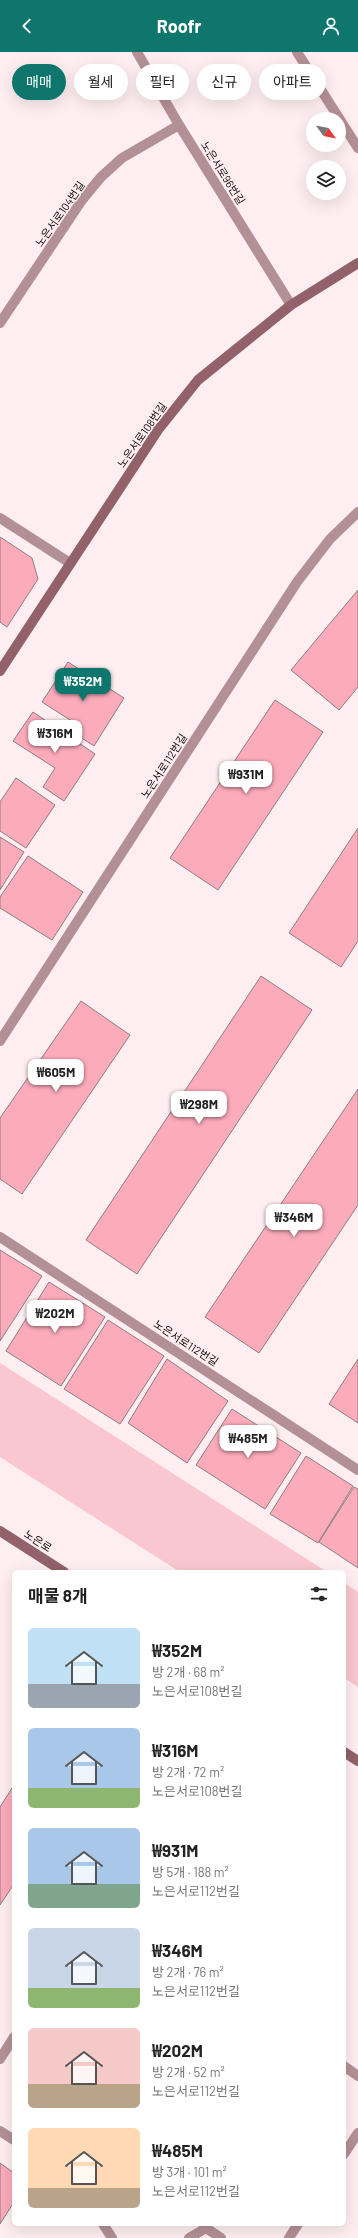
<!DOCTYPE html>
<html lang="ko">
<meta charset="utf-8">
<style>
:root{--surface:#fff;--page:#f6f6f6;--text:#222;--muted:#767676;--accent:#0f766e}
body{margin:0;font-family:Barlow,"Noto Sans KR",sans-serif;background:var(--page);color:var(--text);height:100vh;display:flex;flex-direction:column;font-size:15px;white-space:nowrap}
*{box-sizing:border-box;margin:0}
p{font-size:13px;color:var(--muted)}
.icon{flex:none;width:22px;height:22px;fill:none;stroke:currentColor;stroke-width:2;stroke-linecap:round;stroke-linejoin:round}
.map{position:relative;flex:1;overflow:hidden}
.panel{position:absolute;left:12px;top:1518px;width:334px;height:656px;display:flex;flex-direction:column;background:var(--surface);border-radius:6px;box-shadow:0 4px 16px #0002}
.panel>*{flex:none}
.banner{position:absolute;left:12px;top:12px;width:334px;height:36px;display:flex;gap:8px}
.needle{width:26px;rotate:123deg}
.tools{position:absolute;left:306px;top:60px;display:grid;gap:8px}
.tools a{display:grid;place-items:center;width:40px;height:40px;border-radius:50%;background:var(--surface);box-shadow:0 4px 16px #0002;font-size:20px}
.price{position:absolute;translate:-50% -34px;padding:0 9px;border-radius:8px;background:#fff;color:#222;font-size:13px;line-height:26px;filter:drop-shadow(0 1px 2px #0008)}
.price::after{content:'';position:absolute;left:50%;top:24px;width:12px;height:9px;margin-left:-6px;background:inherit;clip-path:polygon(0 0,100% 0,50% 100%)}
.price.current{background:var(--accent);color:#fff}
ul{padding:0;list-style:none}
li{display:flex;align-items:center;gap:12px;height:100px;padding:0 16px}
li span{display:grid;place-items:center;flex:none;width:112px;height:80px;border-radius:6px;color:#555}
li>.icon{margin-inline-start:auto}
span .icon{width:48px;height:48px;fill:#fffc;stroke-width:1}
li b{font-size:17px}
h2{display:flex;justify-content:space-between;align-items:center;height:48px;padding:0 16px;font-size:17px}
.tag{padding:0 14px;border-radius:18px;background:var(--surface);box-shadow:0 4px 16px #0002;font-size:14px;line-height:36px}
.tag.current{background:var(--accent);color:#fff}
header{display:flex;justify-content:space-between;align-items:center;height:52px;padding:0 16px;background:var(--accent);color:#fff;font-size:18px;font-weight:700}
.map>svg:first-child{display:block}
.green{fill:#fac6cf}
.building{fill:#fcabbb;stroke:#8b7e80}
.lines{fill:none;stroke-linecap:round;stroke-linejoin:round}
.lane{stroke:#b39096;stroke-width:10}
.street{stroke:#b39096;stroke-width:10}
.secondary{stroke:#92616a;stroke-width:10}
.labels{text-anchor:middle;stroke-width:3;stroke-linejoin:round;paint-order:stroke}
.street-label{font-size:11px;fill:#120d0e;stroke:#feeef1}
</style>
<header><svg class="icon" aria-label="back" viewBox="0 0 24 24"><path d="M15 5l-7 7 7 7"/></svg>Roofr<svg class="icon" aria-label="person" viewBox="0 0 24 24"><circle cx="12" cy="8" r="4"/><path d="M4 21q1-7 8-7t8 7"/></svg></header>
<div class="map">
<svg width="358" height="2186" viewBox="0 0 358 2186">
<rect width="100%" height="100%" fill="#feeef1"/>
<path class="green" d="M0,1311L327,1520H180L0,1405Z
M344,1531L358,1540V1635L344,1626Z"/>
<path class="building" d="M0,485L32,506L38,527L7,575L0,570Z
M358,538V635L339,658L291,618Z
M68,610L124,646L94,694L77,683L81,675L42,650Z
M275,648L323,680L218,838L170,806Z
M33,660L95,702L64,749L43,735L55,716L13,689Z
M16,726L55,753L26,796L0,779V750Z
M358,776V889L341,915L289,881Z
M0,785L24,800L0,838Z
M28,804L83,840L52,888L0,856V845Z
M261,924L312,958L137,1222L86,1188Z
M81,949L130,983L22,1142L0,1127V1066Z
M358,1037V1153L259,1301L205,1265Z
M0,1198L42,1224L0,1289Z
M49,1230L105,1265L61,1334L6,1299Z
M108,1268L164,1304L120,1372L64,1337Z
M167,1307L228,1349L187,1411L128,1371Z
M358,1307V1371L329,1352Z
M232,1357L301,1401L265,1457L196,1413Z
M306,1404L353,1434L318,1491L270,1462Z
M354,1435L358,1437V1516L319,1490Z
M14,1733V1832L0,1853V1755Z
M0,2111L14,2121V2150L0,2172Z"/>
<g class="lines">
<path class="lane" d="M0,2007L14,1985
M344,2014L358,2024
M0,2079L14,2088
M344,2102L358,2081
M103,2172L112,2186
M189,2186L206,2176L221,2186
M289,2186L298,2172"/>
<path class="street" d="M137,0L179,73L291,253
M297,0L358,96
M0,271L82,148L101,125L122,106L179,73
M0,466L70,511
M0,989L297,530L330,487L358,460
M0,1185L358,1418"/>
<path class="secondary" d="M0,619L158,378L198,328L291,253L358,211
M0,1479L64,1520
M344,1700L358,1709"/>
</g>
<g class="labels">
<g class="street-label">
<text transform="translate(223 121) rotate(58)" y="4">노은서로96번길</text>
<text transform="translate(60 162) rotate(-55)" y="4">노은서로104번길</text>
<text transform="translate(142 383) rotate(-55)" y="4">노은서로108번길</text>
<text transform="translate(164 714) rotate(-57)" y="4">노은서로112번길</text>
<text transform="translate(186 1291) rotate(33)" y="4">노은서로112번길</text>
<text transform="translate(38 1489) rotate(33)" y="4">노은로</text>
</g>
</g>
</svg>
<div class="tools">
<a><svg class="needle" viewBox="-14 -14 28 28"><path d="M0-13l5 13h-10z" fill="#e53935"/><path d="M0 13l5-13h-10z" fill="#767676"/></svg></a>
<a><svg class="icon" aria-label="layers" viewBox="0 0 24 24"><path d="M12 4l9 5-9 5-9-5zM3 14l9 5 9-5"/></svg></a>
</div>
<b class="price current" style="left:83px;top:650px">₩352M</b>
<b class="price" style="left:55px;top:702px">₩316M</b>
<b class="price" style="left:246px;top:743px">₩931M</b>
<b class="price" style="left:56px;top:1041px">₩605M</b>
<b class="price" style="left:199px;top:1073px">₩298M</b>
<b class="price" style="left:294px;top:1186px">₩346M</b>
<b class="price" style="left:55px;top:1282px">₩202M</b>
<b class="price" style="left:248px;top:1407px">₩485M</b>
<div class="banner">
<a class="tag current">매매</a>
<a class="tag">월세</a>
<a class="tag">필터</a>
<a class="tag">신규</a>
<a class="tag">아파트</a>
</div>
<section class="panel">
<h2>매물 8개<svg class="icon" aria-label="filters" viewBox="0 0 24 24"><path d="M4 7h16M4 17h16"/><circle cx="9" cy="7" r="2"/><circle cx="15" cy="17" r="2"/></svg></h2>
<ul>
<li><span style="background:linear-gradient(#bfe0f5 70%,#9aa5b1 0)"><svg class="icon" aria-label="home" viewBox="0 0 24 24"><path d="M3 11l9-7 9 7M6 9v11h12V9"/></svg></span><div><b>₩352M</b><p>방 2개 · 68 m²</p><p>노은서로108번길</p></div></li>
<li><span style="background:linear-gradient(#a9c7e8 75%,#8fb573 0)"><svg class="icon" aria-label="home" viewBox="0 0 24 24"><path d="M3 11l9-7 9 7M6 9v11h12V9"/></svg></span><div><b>₩316M</b><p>방 2개 · 72 m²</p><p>노은서로108번길</p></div></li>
<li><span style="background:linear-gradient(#a9c7e8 70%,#7fa58c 0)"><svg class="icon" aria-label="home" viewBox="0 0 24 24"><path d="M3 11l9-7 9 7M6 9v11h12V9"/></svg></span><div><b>₩931M</b><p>방 5개 · 188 m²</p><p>노은서로112번길</p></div></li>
<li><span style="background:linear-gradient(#c9d6e8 75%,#8fb573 0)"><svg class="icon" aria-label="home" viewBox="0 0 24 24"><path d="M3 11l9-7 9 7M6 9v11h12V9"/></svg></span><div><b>₩346M</b><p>방 2개 · 76 m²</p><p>노은서로112번길</p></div></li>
<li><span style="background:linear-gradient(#f6c9c9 70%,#b9a48a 0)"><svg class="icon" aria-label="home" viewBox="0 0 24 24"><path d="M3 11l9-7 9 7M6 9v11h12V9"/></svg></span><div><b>₩202M</b><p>방 2개 · 52 m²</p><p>노은서로112번길</p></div></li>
<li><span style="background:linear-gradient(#ffd9b3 75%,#b9a48a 0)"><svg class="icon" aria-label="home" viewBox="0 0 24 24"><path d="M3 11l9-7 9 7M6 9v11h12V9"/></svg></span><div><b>₩485M</b><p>방 3개 · 101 m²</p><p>노은서로112번길</p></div></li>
</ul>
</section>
</div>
